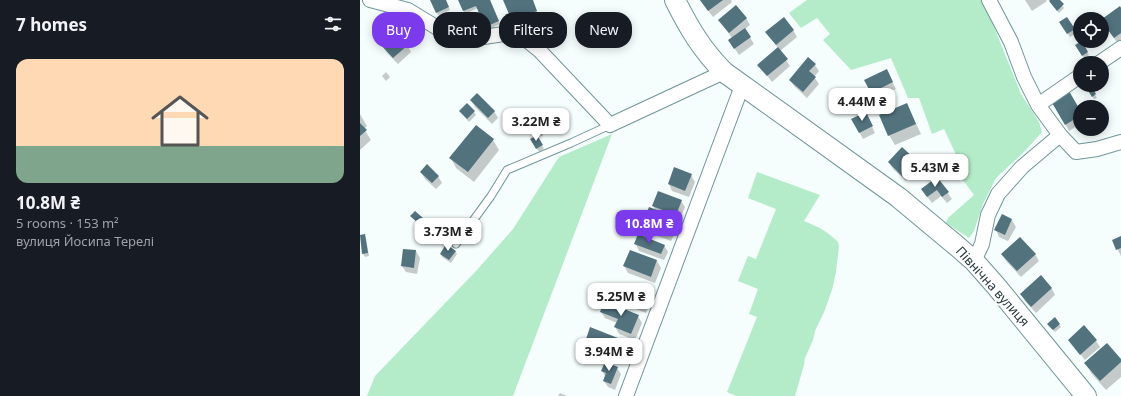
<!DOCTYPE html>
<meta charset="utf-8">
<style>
:root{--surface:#171b24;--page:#242831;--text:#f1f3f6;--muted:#9ea1a6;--accent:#7c3aed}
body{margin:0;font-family:"Noto Sans",sans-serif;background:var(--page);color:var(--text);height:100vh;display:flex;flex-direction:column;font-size:15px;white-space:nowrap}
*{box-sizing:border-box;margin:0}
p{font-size:13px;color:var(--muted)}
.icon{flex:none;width:22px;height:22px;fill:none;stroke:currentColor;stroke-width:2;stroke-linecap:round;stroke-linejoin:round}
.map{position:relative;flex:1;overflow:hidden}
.drawer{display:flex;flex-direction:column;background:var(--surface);width:360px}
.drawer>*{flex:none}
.banner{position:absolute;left:12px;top:12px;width:380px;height:36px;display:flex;gap:8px}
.buttons{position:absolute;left:713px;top:12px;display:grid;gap:8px}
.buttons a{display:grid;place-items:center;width:36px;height:36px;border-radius:50%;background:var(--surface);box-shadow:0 2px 10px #0003;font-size:20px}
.price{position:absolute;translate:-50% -34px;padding:0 9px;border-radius:8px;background:#fff;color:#222;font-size:13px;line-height:26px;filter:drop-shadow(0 1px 2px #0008)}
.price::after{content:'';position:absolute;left:50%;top:24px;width:12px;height:9px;margin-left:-6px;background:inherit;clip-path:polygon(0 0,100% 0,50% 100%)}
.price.current{background:var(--accent);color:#fff}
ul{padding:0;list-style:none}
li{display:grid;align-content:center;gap:8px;height:212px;padding:0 16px}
li span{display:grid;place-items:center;height:124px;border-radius:12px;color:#555}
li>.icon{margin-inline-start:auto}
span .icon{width:72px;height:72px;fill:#fffc;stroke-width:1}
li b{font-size:17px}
h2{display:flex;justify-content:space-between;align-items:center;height:48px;padding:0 16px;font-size:17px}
.pill{padding:0 14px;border-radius:16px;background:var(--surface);box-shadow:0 2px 10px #0003;font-size:14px;line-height:36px}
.pill.current{background:var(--accent);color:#fff}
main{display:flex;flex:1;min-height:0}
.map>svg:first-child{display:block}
.green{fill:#b4ecca}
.shadow{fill:#0003}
.building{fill:#52727e}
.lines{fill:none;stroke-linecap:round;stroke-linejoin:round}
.lane-casing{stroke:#719698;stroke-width:9}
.street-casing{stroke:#719698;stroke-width:16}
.secondary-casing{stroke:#719698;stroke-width:22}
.lane{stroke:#fff;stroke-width:7}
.street{stroke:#fff;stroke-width:14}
.secondary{stroke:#fff;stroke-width:20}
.labels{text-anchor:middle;stroke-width:4;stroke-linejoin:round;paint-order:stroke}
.street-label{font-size:13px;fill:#2a393a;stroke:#fff}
</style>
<main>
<section class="drawer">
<h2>7 homes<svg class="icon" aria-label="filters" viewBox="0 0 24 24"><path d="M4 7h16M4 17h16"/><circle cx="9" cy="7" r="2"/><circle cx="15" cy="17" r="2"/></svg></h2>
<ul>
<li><span style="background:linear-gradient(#ffd9b3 70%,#7fa58c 0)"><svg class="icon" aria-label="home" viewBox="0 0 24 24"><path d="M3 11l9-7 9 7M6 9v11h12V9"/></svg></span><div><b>10.8M ₴</b><p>5 rooms · 153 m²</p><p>вулиця Йосипа Терелі</p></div></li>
</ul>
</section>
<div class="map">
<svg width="761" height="396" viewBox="0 0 761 396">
<rect width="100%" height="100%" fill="#f5fdfd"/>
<path class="green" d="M447,0H622L626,7L661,94L679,122L682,132L665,151L636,178L623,204L614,231L609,238L586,223L588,218L614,195L593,167L599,161L584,129L572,134L559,98H548L531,58L491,70L463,40L470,34L457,18L441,28L429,13Z
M252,134L153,396H7L15,376L117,270L153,229L199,157Z
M397,172L460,195L444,221L460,228L469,234L478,242L479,246L476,272L472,290L464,312L455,331L453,340L445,358L444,365L435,396H376L367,392L397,317L389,314L398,289L378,281L388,256L396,259L416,209L388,198Z"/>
<path class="shadow" d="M71,0H85L90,10L78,15Z
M99,0H130L140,24L128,30L118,8L105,14Z
M144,0H172L178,14L154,23Z
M340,0H371L372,2L353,17Z
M665,0H686L687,1L672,11Z
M692,0H698L704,8L699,13L690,2Z
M761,9V42L758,44L742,20Z
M386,18L390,25L385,29L394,44L379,55L373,46L372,38L359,20Z
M706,18L716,33L710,37L700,22Z
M433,30L437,37L420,51L430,66L412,82L399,65L418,48L407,32Z
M721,43L729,55L724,58L717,46Z
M47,45L51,52L38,64L27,53L23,47Z
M455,65L459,71L454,77L459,84L447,98L434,86L430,80Z
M26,72L30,77L26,81L22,76Z
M530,77L536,89L516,99L506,80Z
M731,88L737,98L734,99L728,89Z
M111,100L134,111L138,118L132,124L115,107Z
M693,102L720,112V124L709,131Z
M547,104L561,134L535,145L529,135Z
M100,111L114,112L116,115L109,122Z
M0,114L7,126L4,129L11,140L0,150Z
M172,118L178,120L183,136L177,137L184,149L179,152L172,140L179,136Z
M493,120H509L515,133L503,139Z
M133,140L139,150L114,182L96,168L91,158Z
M542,148L556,161L559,167L546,181L533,169L529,162Z
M315,169L331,175L335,182L329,197L312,191L309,184Z
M61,172L78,176L82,183L76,189L65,179Z
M577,178L592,199L587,203L581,196L572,203L562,190Z
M321,201L325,207L319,221L315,220L318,225L311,241L287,232L283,225L296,211L293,206Z
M51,216L69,224L71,227L67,231Z
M643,216L652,220L656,227L648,241L639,237L636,230Z
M4,235L6,238L9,256L5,257L3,254Z
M761,237V256L753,241Z
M276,244L304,245L308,252L304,260L279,251Z
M56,251L60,258L57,274L46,272L42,266Z
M95,251L97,254L91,263L82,257L81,254Z
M270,251L297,261L301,268L295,283L268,273L264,266Z
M642,254H675L679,261L661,277L646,261Z
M681,277L692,289L695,295L676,313L665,301L661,294Z
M288,292L292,298L286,313L268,306L264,300Z
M241,312L278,316L282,323L275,340L259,334L255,327L257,323L245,318Z
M699,324L701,327L695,332L690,327Z
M724,327L736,341L740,347L725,360L709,340Z
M231,329L268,343L272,349L265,364L253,359L248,352L231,345L227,339Z
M761,361V377L746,390L731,373L726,364Z
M257,368L261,374L255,390L248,387L244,381L245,376L242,371Z
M200,393L207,396H198Z"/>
<path class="building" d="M70,0H86L89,7L76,13Z
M98,0H130L139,21L125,27L116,6L103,11Z
M143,0H173L177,11L152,21Z
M340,0H363L348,11Z
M690,0H700L704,4L697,11L689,1Z
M376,5L387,18L369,33L358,20Z
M760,6L761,8V33L754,38L742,22V19Z
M424,17L434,30L416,45L405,32Z
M707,17L715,29L707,34L699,22Z
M385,28L391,37L374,49L368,40Z
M37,33L48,45L33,58L22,46Z
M722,41L728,52L722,56L715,45Z
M418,47L428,59L407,76L397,65Z
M448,57L456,64L449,71L456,77L443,92L429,80Z
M527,69L533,82L511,93L504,80Z
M731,86L736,94L732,97L727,89Z
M709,91L720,110V116L705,125L691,101Z
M117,93L135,111L128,118L110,100Z
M107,103L115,111L107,119L99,111Z
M547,103L556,124L528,136L519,115Z
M506,112L513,126L499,133L491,119Z
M177,116L182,132L177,134L171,117Z
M0,123L7,130L0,136Z
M116,125L134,139L108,172L89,158Z
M177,135L183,145L176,149L170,139Z
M542,147L556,160L542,176L528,162Z
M67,164L79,176L72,183L60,172Z
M314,167L332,174L325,191L308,184Z
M577,177L589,192L582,197L577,190L567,197L561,189Z
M298,191L322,200L316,215L292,206Z
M289,207L315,217L307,235L282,225Z
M55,211L70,224L65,229L50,216Z
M642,214L652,219L645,235L634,230Z
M5,234L8,253L2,254L0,235Z
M278,234L305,245L301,254L274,244Z
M761,236V248L756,250L752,240Z
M660,237L676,254L657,271L641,254Z
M86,244L96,251L89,260L80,254Z
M43,249L56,250L54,268L41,266Z
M270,250L297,260L291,277L263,266Z
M681,275L692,288L671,307L660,294Z
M269,284L289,291L282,307L263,300Z
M244,301L279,315L271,334L254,327L258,319L240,312Z
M695,317L700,324L693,330L687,324Z
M724,325L737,340L720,355L708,340Z
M230,327L268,342L262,358L248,353L250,348L226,339Z
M747,343L761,359V362L740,381L724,363Z
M245,362L258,367L251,384L243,381L246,373L241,371Z"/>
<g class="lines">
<defs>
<path id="lane" d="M96,244L131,196L147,170L211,143L250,125"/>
<path id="street" d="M10,0L48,10L89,35L103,40L144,34L158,36L169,42L179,50L250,125L364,72
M739,63L761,48
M678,105L720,76
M700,135L716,152L737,149L761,142
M614,261L622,244L628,215L638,194L662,167L700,135L678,105L664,77L651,42L629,0
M266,396L382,86"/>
<path id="secondary" d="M315,0C329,28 342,50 364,72L538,197L598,247L614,261L636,286L726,396"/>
</defs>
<use href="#lane" class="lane-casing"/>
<use href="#street" class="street-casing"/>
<use href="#secondary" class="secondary-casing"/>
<use href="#lane" class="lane"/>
<use href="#street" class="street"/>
<use href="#secondary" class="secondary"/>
</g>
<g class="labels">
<g class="street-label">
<text transform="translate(633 286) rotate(48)" y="5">Північна вулиця</text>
</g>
</g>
</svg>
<div class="buttons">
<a><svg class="icon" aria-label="locate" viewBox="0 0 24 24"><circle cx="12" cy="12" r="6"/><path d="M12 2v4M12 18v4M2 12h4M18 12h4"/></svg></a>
<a>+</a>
<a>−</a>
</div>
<b class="price" style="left:502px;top:122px">4.44M ₴</b>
<b class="price" style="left:176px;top:142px">3.22M ₴</b>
<b class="price" style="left:575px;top:188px">5.43M ₴</b>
<b class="price current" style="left:289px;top:244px">10.8M ₴</b>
<b class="price" style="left:88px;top:252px">3.73M ₴</b>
<b class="price" style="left:261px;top:317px">5.25M ₴</b>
<b class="price" style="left:249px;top:372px">3.94M ₴</b>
<div class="banner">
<a class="pill current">Buy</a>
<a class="pill">Rent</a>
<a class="pill">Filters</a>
<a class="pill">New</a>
</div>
</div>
</main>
